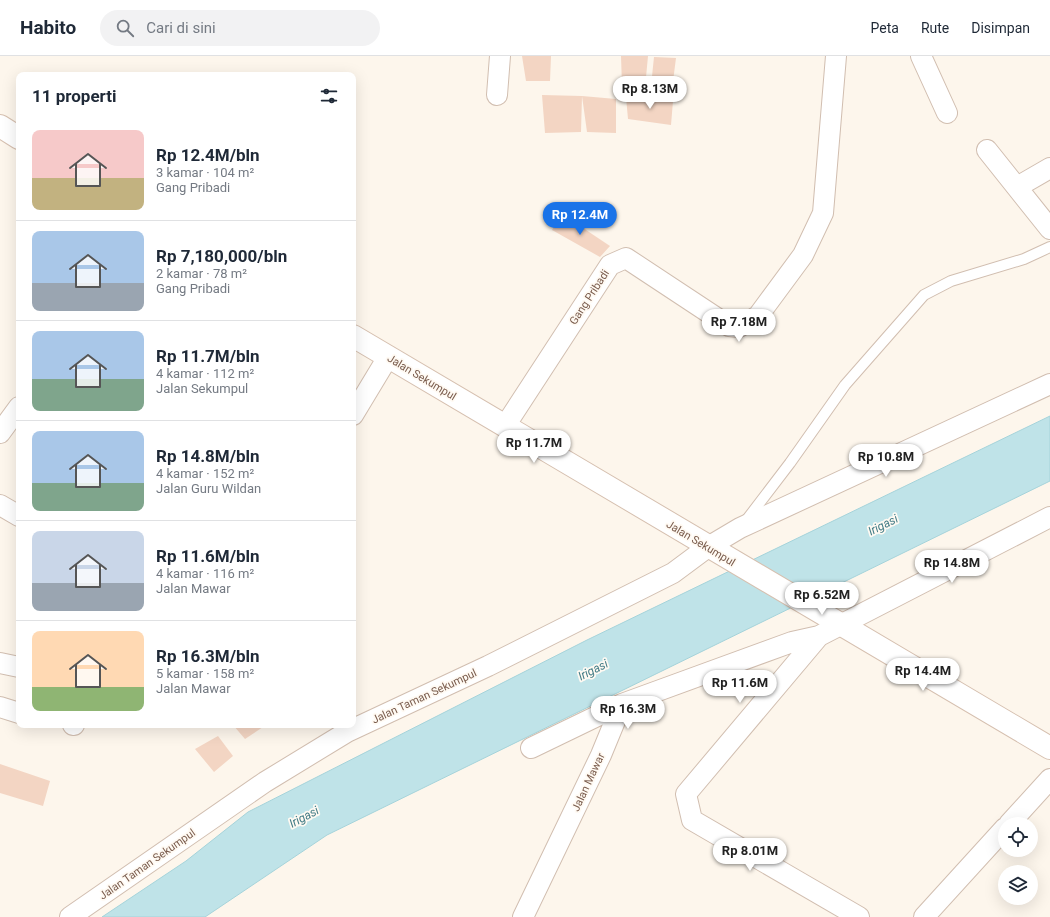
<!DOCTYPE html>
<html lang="id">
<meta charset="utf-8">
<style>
:root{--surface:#fff;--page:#f2f2f3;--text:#1f2937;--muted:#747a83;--line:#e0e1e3;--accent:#1a73e8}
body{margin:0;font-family:Roboto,sans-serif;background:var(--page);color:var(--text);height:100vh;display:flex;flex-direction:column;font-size:15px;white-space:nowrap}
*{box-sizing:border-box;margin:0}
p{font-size:13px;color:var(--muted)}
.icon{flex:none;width:22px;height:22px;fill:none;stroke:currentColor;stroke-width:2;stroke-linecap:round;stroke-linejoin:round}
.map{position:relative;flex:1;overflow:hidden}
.drawer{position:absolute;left:16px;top:16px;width:340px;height:656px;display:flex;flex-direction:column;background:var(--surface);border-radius:8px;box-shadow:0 4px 16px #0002}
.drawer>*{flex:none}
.controls{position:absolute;left:998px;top:761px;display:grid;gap:8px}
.controls a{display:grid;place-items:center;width:40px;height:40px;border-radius:50%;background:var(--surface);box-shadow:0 4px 16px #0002;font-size:20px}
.price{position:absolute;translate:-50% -34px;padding:0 9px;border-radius:14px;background:#fff;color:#222;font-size:13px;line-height:26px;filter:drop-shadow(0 1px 2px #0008)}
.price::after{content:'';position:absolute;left:50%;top:24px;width:12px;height:9px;margin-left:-6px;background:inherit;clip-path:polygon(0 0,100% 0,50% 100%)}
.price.on{background:var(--accent);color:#fff}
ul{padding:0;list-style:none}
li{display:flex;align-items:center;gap:12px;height:100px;padding:0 16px}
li+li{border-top:1px solid var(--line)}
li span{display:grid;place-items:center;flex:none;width:112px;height:80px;border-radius:8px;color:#555}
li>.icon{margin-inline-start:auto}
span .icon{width:48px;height:48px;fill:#fffc;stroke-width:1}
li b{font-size:17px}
h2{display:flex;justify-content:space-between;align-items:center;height:48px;padding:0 16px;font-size:17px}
header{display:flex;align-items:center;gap:24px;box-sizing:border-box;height:56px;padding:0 20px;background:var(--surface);border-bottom:1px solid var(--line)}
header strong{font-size:19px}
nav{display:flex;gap:22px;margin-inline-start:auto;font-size:14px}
.search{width:280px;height:36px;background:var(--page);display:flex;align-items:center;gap:10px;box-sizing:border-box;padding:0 14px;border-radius:22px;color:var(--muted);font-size:15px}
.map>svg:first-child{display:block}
.water{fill:#bfe3e8;stroke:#a5d3da}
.building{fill:#f3d5c3}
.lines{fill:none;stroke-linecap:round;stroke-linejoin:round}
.service-casing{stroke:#d1beb0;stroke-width:12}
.minor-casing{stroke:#d1beb0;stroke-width:22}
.secondary-casing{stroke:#d6c0b0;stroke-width:24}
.service{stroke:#fff;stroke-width:10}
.minor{stroke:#fff;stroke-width:20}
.secondary{stroke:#fff;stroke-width:22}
.labels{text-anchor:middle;stroke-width:3.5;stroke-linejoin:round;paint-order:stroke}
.street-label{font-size:11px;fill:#7a5c4d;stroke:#fffaf3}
.water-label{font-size:12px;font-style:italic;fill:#437c86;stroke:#fffaf3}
</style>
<header>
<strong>Habito</strong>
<div class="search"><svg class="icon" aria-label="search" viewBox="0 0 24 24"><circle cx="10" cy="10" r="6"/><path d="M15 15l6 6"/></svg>Cari di sini</div>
<nav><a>Peta</a><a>Rute</a><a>Disimpan</a></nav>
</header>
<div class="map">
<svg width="1050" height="861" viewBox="0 0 1050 861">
<rect width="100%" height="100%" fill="#fdf6ec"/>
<path class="water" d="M1050,360V425L327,779L205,861H102L186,805L248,756L587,584Z"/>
<path class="building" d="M522,0H551L550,25H526Z
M621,0H648L645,32L622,30Z
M654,1L676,2L672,33L651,30Z
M542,39L582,40L581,76L545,77Z
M582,40L616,43V77L587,76Z
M626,41L673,45L671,69L628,63Z
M562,158L610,190L600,201L552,174Z
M233,669H266L245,683Z
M218,680L233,700L214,716L195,693Z
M0,708L50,725L43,750L0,737Z"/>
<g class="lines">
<defs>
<path id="service" d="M745,466L790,407L845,329L924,239L951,225L1024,203L1050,191"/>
<path id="minor" d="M921,0L947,57
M497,39L500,0
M987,94L1050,173
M1017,131L1050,112
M353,359L388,301
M505,370L610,209L626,202L729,270L739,271L758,260L803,199L823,157L836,0
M0,377L19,351
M0,449L19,460
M0,607L19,611
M0,651L19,657
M73,669H74
M531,692L622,648
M1009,768L1050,723
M70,861L265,726L347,676L488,610L673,517L708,491L740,472L1050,328
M523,861L601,699L622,648L792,586L819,580
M859,861L692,764L686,738L819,580L1050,461
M924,861L1005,772"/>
<path id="secondary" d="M0,70L19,82
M353,280L1050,692"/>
</defs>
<use href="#service" class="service-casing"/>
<use href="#minor" class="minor-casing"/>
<use href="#secondary" class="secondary-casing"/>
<use href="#service" class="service"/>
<use href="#minor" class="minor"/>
<use href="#secondary" class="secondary"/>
</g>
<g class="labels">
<g class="street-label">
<text transform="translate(589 241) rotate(-57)" y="4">Gang Pribadi</text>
<text transform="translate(422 321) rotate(31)" y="4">Jalan Sekumpul</text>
<text transform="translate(701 487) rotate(31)" y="4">Jalan Sekumpul</text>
<text transform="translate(424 640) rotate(-25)" y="4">Jalan Taman Sekumpul</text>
<text transform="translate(588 726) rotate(-65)" y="4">Jalan Mawar</text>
<text transform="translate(147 808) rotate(-35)" y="4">Jalan Taman Sekumpul</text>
</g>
<g class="water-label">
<text transform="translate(883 469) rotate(-27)" y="4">Irigasi</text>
<text transform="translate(593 614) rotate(-27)" y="4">Irigasi</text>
<text transform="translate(304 761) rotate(-28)" y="4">Irigasi</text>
</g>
</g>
</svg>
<div class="controls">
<a><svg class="icon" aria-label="locate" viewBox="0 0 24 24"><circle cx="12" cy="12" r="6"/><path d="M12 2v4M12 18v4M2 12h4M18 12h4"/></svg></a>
<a><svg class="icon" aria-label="layers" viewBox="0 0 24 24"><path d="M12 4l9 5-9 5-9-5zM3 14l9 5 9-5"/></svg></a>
</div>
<b class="price" style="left:650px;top:54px">Rp 8.13M</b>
<b class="price on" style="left:580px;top:180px">Rp 12.4M</b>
<b class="price" style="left:739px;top:287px">Rp 7.18M</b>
<b class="price" style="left:534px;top:408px">Rp 11.7M</b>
<b class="price" style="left:886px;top:422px">Rp 10.8M</b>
<b class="price" style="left:952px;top:528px">Rp 14.8M</b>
<b class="price" style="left:822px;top:560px">Rp 6.52M</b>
<b class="price" style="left:923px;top:636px">Rp 14.4M</b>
<b class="price" style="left:740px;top:648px">Rp 11.6M</b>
<b class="price" style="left:628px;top:674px">Rp 16.3M</b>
<b class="price" style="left:750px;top:816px">Rp 8.01M</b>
<section class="drawer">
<h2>11 properti<svg class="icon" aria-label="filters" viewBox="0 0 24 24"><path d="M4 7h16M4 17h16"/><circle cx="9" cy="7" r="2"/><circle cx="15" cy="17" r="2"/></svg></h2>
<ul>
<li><span style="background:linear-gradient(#f6c9c9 60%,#c2b280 0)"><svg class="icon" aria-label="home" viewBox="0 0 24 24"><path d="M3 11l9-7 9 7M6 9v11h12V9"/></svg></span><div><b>Rp 12.4M/bln</b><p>3 kamar · 104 m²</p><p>Gang Pribadi</p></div></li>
<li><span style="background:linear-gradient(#a9c7e8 65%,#9aa5b1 0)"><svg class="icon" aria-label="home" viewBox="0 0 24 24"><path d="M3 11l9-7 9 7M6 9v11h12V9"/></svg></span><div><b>Rp 7,180,000/bln</b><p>2 kamar · 78 m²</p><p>Gang Pribadi</p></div></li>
<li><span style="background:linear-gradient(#a9c7e8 60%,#7fa58c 0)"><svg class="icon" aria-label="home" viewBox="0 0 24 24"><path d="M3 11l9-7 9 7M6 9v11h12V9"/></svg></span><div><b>Rp 11.7M/bln</b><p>4 kamar · 112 m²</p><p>Jalan Sekumpul</p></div></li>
<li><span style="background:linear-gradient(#a9c7e8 65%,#7fa58c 0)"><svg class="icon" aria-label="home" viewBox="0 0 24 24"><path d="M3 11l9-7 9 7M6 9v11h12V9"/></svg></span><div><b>Rp 14.8M/bln</b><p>4 kamar · 152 m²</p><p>Jalan Guru Wildan</p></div></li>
<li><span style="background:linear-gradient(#c9d6e8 65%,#9aa5b1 0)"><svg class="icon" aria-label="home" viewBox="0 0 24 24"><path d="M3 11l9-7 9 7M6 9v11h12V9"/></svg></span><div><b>Rp 11.6M/bln</b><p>4 kamar · 116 m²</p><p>Jalan Mawar</p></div></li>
<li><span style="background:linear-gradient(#ffd9b3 70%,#8fb573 0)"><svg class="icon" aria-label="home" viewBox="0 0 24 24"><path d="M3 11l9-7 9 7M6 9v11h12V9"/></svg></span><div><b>Rp 16.3M/bln</b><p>5 kamar · 158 m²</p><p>Jalan Mawar</p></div></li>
</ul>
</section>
</div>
